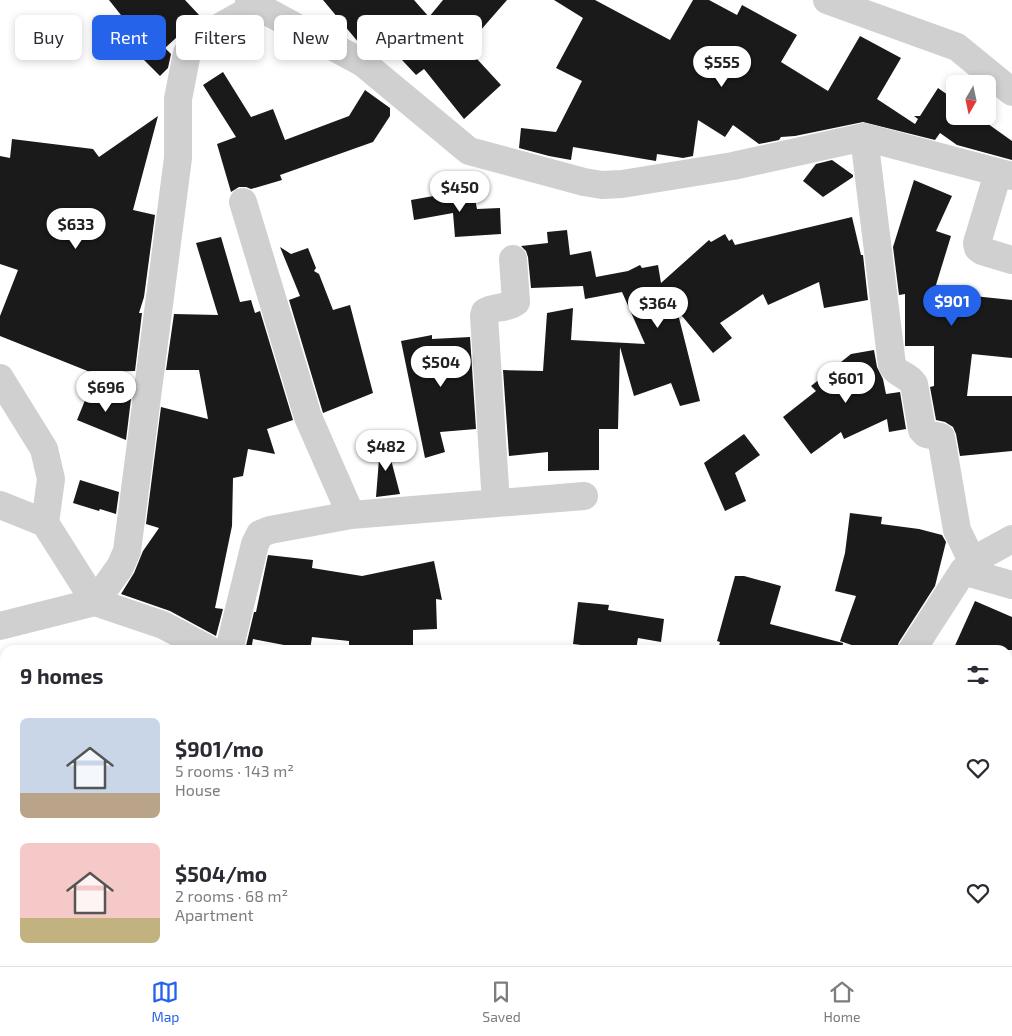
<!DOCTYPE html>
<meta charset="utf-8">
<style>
:root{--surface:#fff;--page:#f2f2f3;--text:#2b2b33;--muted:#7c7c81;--line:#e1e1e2;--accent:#2563eb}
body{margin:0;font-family:"Exo 2",sans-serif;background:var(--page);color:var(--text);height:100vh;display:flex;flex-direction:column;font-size:19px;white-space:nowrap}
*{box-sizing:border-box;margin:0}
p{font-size:16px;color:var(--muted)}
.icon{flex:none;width:28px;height:28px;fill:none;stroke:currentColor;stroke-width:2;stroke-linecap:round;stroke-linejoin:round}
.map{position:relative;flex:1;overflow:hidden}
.sheet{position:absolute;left:0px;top:645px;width:1012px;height:321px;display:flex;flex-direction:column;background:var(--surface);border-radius:15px 15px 0 0;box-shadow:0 2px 8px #0003}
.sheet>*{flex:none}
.hud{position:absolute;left:15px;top:15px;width:500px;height:45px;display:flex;gap:10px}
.needle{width:32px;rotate:189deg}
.tools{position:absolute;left:946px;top:75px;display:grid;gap:10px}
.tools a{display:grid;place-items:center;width:50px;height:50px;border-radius:8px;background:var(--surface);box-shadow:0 2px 8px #0003;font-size:25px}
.price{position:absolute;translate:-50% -42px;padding:0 11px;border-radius:18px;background:#fff;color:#222;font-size:16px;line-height:32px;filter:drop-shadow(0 1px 2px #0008)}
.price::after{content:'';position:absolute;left:50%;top:30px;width:15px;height:11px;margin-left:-8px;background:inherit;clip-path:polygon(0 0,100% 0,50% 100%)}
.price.selected{background:var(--accent);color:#fff}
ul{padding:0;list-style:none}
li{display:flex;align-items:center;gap:15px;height:125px;padding:0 20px}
li span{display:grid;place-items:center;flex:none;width:140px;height:100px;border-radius:8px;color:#555}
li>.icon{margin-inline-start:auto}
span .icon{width:60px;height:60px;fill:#fffc;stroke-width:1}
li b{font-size:21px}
h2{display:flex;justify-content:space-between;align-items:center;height:60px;padding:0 20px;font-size:21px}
.tag{padding:0 18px;border-radius:8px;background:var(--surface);box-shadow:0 2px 8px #0003;font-size:18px;line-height:45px}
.tag.selected{background:var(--accent);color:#fff}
.tab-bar{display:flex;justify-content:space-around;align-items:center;height:70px;border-top:1px solid var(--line);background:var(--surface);font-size:14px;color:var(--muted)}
.tab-bar a{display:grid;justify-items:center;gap:2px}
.tab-bar .selected{color:var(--accent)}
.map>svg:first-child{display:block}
.green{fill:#e6ecdf}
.building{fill:#1a1a1a}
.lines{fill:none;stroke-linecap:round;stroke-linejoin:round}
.minor{stroke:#d0d0d0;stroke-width:28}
</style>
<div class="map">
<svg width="1012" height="966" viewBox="0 0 1012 966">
<rect width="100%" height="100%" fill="#fff"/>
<path class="green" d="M122,961H394L393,966H122Z"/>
<path class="building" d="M109,0H185L200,16L165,48L171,54L168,68L160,76L127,43L136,34Z
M323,0H414L429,17L443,0H507L466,47L501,85L464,119L424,69L416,75L389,46L378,55L359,43Z
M554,0H595L670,40L693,0H709L737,15L742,5L797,35L781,62L828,91L860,36L901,58L877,99L915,124L918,119L914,116H920L938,88L955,100V116H977L1012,141V160L957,145L940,133L935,140L863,122L795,136L781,137L779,140L759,144L733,125L725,137L698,120L693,156L683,158L657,154L656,161L573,147L571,160L549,156L519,148L521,128L556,132L582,81L556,68L583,18Z
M223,72L251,117L273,109L285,140L349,116L365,90L390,108V116L373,142L280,175L282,180L251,189L246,187H239L231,192L217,144L236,137L203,85Z
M158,116L133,210L155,215L144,297L139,313H142L135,371L90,372L0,336V316L18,270L0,264V156L10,158L12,139L93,149L99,157Z
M832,160L853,175V177L823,197L803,181L816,164Z
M914,180L952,196L936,231L951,236L936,285L965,286L964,295L1012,300V358L972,354L967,396H1012V451L960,456L956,434L953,427L945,422L936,420L930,387L934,386V346H905V294L899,295L893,247Z
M473,189L477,209L500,208L501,234L455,237L453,213L414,220L411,200Z
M852,217L861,255H863L868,300L824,308L819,282L768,305L763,294L720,323L732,338L713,353L677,310L700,401L680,406L671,383L634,396L620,347L618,429H599V470L548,471V452L509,456L503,370L543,371L547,313L573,308L571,340L645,344L622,292L585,299L583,286L531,288L528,257L526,251L521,246L548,243L547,232L567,230L570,255L591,251L596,277L628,271L640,265L642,268L658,265L661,283L709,240L711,242L725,234L729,241L732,239L735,245Z
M221,237L240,302L251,300L255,313L260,311L293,420L267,429L275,454L248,449L243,476L233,478L232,526L215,608L223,609L216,636L170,611L121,594L134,573L143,551L159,528L146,524L161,407L208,419L199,370H166L174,314L218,315L196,243Z
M280,247L291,254L308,248L316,268L314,271L319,274L333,310L350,305L373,393L323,413L289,300L300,296Z
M432,335V339L470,337L476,429L440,432L445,452L425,458L401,341Z
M874,350L877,367L883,379L886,394L900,392L906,429L889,432L887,419L844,439L841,432L811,454L783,417L816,391L811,386L851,354Z
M90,388L131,399L126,440L77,420Z
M384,433L400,494L376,497L381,434Z
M744,434L760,455L735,473L746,501L725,511L704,463Z
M80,480L119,492L116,514L100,509L99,511L73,503Z
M850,513L882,517L881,524L919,529L942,535L946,542L935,586L899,642L896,650H866L840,641L856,596L835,591L845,553Z
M268,555L313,560L312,568L362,576L434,561L442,600L436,599L437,629L413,630V647L349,649V641L312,637L310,650L253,639L251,650H245L254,612H256Z
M735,576H744L781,586L770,624L843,643L842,650H718L720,642L717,641Z
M975,601L1012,617V650H953Z
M578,602L609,605L608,610L664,619L661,642L638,638L636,650L605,646L604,648L573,644Z"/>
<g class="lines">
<path class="minor" d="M249,0L257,6L363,63L469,151L584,182L602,185L622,184L733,166L864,137L1012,176
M827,0L957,47L1012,92
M864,137L892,365C897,375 907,374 914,384L922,430L926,434L941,437L957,530L972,561
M998,173L977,243L978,248L982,251L1012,260
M243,202L308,417L351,515
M0,378L44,449L51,479L45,523L95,602L120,567L127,551L178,158V99L187,53L195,41L257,6
M496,503L484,316L485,312C495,306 507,309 516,302L513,259
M0,505L45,523
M963,571L1012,585
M0,626L95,602L163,625L210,650
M229,650L255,544L260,534L270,530L351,515L584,496
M912,650L963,571L972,561L1012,539
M1008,750L1012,752
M1008,946L1012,947
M796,966L797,961"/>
</g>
</svg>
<div class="tools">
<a><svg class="needle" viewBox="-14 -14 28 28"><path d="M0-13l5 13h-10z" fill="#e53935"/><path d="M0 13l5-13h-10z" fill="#7c7c81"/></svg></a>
</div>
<b class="price" style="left:722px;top:88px">$555</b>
<b class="price" style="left:460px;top:213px">$450</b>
<b class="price" style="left:76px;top:250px">$633</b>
<b class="price selected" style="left:952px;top:327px">$901</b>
<b class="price" style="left:658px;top:329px">$364</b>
<b class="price" style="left:441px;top:388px">$504</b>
<b class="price" style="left:846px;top:404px">$601</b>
<b class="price" style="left:106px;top:413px">$696</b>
<b class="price" style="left:386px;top:472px">$482</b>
<div class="hud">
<a class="tag">Buy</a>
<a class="tag selected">Rent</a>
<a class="tag">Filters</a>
<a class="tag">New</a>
<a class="tag">Apartment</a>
</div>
<section class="sheet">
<h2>9 homes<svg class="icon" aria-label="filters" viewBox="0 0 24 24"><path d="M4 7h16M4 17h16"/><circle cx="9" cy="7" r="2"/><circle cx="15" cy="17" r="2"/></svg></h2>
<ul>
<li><span style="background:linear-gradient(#c9d6e8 75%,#b9a48a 0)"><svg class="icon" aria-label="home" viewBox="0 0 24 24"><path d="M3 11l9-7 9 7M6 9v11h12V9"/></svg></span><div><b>$901/mo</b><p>5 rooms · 143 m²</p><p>House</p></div><svg class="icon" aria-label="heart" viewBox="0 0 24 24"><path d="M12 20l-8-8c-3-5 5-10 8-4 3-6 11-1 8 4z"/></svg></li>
<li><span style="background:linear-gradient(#f6c9c9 75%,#c2b280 0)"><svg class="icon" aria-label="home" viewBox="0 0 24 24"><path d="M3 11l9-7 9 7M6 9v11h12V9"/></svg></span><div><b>$504/mo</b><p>2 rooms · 68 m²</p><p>Apartment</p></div><svg class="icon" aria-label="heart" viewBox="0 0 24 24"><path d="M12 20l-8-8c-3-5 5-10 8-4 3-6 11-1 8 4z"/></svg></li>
</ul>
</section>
</div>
<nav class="tab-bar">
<a class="selected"><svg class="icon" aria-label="map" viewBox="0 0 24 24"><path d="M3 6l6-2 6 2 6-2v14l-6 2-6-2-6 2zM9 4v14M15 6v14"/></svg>Map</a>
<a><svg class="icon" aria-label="saved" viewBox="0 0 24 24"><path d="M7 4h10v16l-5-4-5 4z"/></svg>Saved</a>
<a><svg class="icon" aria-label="home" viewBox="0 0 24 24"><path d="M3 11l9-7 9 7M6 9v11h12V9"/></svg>Home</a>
</nav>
